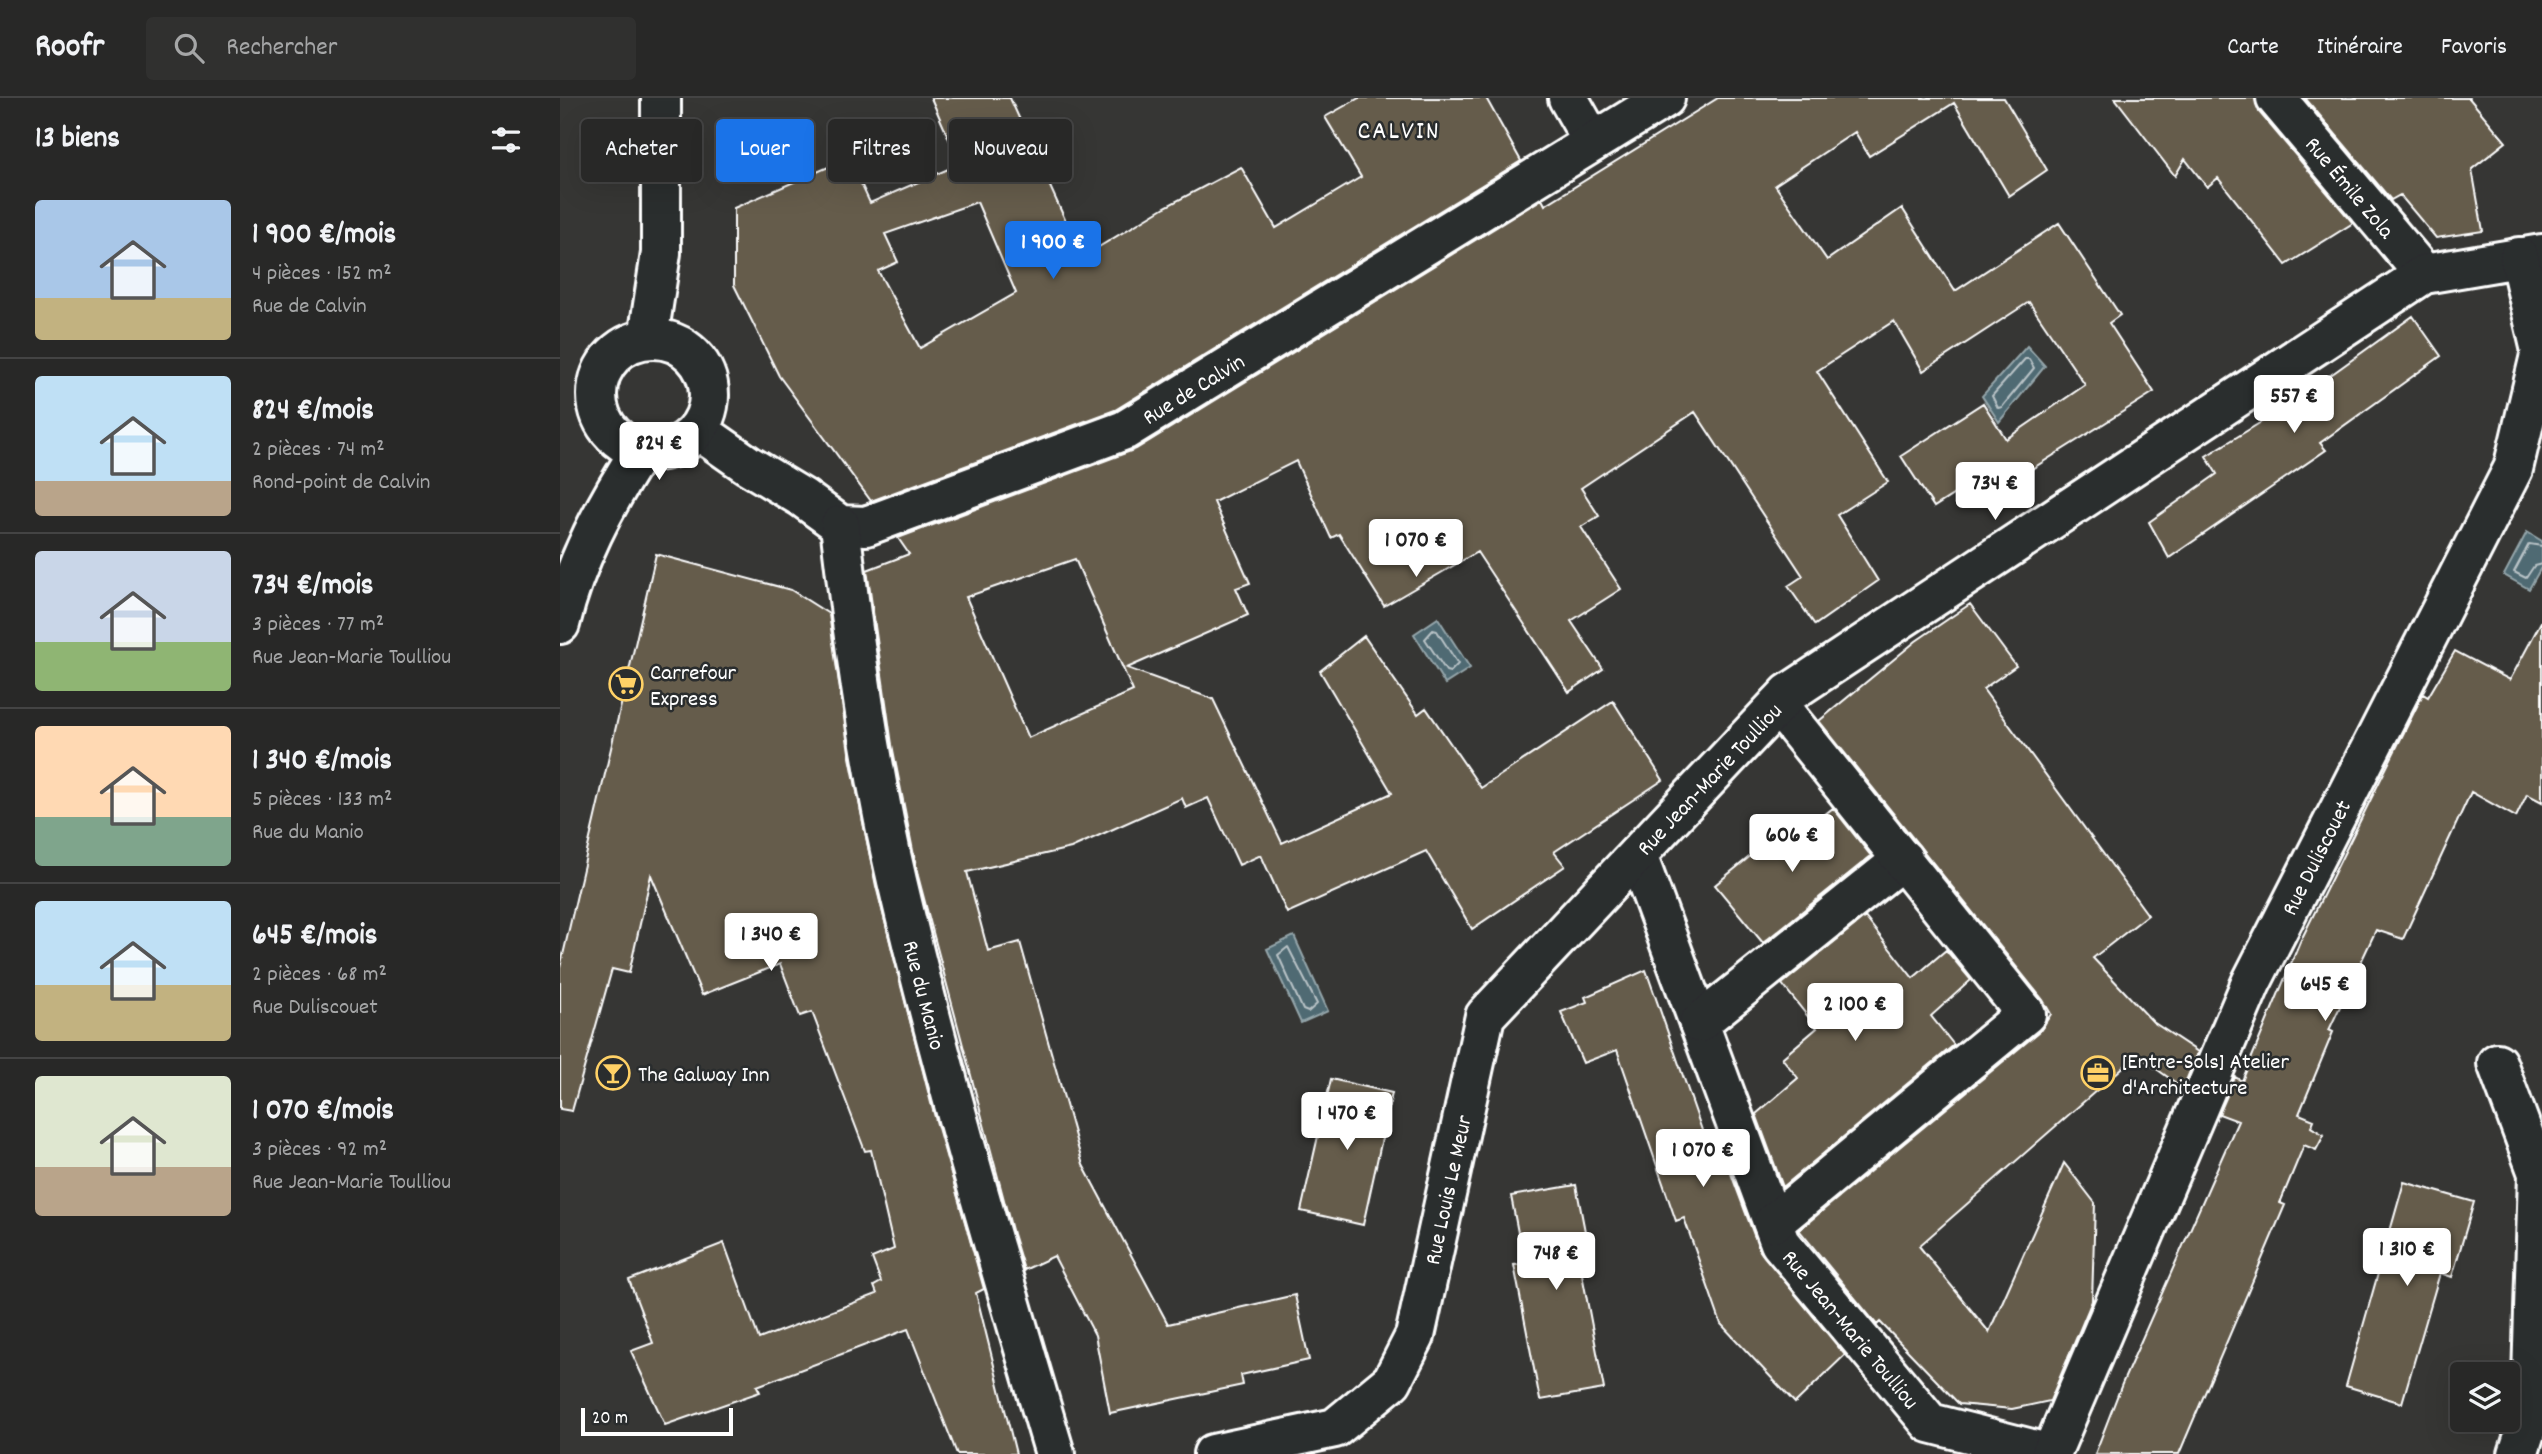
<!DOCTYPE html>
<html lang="fr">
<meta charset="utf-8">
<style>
:root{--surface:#282827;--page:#30302f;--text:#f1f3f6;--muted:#a5a6a7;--line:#444;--accent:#1a73e8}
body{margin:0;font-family:Dekko,sans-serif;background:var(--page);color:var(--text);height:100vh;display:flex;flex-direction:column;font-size:26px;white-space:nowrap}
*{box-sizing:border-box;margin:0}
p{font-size:23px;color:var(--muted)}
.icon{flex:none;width:38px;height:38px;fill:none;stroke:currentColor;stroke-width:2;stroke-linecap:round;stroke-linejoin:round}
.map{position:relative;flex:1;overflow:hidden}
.side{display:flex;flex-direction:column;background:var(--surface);width:560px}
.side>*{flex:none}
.top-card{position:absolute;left:21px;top:21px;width:665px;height:63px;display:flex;gap:14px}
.buttons{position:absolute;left:1890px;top:1264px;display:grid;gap:14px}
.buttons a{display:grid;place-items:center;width:70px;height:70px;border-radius:7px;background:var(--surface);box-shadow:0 7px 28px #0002,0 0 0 2px var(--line);font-size:35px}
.scale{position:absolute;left:21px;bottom:18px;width:152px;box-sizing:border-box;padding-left:7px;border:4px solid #fff;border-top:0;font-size:19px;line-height:24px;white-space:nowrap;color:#fff;-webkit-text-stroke:5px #2a2d2e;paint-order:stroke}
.price{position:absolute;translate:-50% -60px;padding:0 16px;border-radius:7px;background:#fff;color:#222;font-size:23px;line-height:46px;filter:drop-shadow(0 2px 4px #0008)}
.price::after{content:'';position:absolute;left:50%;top:42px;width:21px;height:16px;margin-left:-10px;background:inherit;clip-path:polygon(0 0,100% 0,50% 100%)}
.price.selected{background:var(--accent);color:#fff}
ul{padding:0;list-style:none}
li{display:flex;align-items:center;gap:21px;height:175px;padding:0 35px}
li+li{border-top:2px solid var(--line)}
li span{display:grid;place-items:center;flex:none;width:196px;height:140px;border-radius:7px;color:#555}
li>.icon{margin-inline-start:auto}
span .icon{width:84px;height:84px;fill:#fffc;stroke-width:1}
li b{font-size:30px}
h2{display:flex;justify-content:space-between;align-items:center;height:84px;padding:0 35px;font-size:30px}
.chip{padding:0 24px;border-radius:7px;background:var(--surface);box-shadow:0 7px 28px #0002,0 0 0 2px var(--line);font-size:24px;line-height:63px}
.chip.selected{background:var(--accent);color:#fff}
header{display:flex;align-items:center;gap:42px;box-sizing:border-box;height:98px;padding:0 35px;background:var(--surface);border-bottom:2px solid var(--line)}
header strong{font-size:33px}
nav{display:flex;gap:38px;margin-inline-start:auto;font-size:24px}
.search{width:490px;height:63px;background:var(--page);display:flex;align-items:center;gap:18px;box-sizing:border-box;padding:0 24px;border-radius:7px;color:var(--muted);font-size:26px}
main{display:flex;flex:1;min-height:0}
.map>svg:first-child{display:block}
.water{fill:#4f6a73;stroke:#95a6ab;stroke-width:2}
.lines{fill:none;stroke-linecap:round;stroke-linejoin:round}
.shore{stroke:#b9c3c7;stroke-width:2}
.building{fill:#655b4c;stroke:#fff;stroke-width:2;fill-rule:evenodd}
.minor-casing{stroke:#fff;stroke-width:44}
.major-casing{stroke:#fff;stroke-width:44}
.minor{stroke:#2a2d2e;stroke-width:38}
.major{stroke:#2a2d2e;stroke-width:38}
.labels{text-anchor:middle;stroke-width:5;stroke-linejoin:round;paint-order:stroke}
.street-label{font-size:23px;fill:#fff;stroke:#2a2d2e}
.poi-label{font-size:23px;fill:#fff;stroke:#2a2d2e;text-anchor:start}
.quarter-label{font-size:26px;letter-spacing:2px;fill:#fff;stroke:#2a2d2e}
</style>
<header>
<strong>Roofr</strong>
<div class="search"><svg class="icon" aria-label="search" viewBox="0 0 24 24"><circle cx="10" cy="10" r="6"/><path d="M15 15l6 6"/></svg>Rechercher</div>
<nav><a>Carte</a><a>Itinéraire</a><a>Favoris</a></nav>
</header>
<main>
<section class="side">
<h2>13 biens<svg class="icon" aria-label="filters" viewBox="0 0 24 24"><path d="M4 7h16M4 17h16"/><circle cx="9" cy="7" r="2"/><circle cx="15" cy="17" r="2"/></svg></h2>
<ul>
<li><span style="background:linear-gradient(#a9c7e8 70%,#c2b280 0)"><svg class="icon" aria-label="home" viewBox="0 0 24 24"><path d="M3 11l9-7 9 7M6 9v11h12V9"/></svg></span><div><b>1 900 €/mois</b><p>4 pièces · 152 m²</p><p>Rue de Calvin</p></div></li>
<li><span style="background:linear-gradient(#bfe0f5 75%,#b9a48a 0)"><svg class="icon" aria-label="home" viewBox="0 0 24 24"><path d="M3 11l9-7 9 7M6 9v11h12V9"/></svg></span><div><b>824 €/mois</b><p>2 pièces · 74 m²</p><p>Rond-point de Calvin</p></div></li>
<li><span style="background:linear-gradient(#c9d6e8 65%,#8fb573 0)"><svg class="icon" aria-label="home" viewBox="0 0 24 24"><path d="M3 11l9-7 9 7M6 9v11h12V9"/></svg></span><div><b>734 €/mois</b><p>3 pièces · 77 m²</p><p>Rue Jean-Marie Toulliou</p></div></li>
<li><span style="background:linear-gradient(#ffd9b3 65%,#7fa58c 0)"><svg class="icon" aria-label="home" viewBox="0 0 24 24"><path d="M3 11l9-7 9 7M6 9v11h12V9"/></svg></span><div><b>1 340 €/mois</b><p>5 pièces · 133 m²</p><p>Rue du Manio</p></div></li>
<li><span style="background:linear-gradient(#bfe0f5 60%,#c2b280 0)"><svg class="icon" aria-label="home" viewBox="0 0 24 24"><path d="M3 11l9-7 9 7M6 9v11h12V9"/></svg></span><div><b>645 €/mois</b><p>2 pièces · 68 m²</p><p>Rue Duliscouet</p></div></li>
<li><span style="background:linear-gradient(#dfe7d0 65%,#b9a48a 0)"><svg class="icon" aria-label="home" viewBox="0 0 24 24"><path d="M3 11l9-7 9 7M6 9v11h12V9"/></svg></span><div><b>1 070 €/mois</b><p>3 pièces · 92 m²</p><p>Rue Jean-Marie Toulliou</p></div></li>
</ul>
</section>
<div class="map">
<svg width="1982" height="1356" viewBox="0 0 1982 1356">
<rect width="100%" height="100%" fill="#363634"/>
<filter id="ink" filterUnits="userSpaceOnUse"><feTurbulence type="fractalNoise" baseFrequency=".0143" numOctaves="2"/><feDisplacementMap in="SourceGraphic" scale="14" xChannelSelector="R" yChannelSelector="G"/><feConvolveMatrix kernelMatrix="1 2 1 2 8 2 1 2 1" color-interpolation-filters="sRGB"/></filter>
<g filter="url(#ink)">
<path class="water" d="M1467,248L1485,268L1439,324L1422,298Z
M1967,434L1982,443V468L1969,491L1944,477Z
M878,520L910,570L885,586L854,536Z
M734,838L768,913L741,925L707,851Z"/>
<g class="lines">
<path class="shore" d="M1465,261H1469L1474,270L1442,309L1438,310L1432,298Z
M1982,448L1969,446L1954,474L1966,480L1974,468L1982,466
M873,532L877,533L898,566L890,574L886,573L865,541Z
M728,849L757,906L748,914L743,912L718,857Z"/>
</g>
<path class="building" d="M371,0H450L522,159L605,109L681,69L716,130L801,79L765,19L799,0H926L961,63L555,312L311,403L219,278L174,187V110L289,60L310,105L400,66ZM417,104L456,195L360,250L318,173L338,164L325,136Z
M1158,0H1444L1487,72L1449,98L1394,5L1309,58L1295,34L1215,87L1267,162L1342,110L1395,193L1499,125L1560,217L1549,225L1594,294L1451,384L1440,367L1374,409L1341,358L1423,305L1446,341L1525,287L1469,204L1363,273L1334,223L1257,273L1328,384L1277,417L1318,483L1255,527L1228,488L1243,478L1135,314L1021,390L1039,418L1021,429L1061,491L1011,523L1043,571L1009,594L917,454L824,508L779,436L771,440L736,363L654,404L690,485L676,490L688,517L567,570L653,601L722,745L832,695L760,573L804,538L858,616L866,610L921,690L1053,603L1103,682L994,754L1005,768L912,831L866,753L727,815L701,757L679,767L648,700L626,710L622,700L511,750L407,774L428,853L460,844L523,1067L608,1226L735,1197L749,1262L681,1277L683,1287L550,1315L535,1237L494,1158L464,1172L453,1136L358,778L332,647L307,472L349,456L338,440L576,351L982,101L985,107ZM515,461L573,593L468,640L406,499Z
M1555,0H1695L1699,14L1793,125L1726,167L1658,80L1647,89L1625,61L1615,78Z
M1745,0H1909L1946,44L1912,71L1923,133L1876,140L1840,97L1831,102Z
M1853,218L1881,258L1760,345L1766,352L1609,460L1589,424L1657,376L1646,358L1729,307Z
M96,456L231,492L269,516L289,654L316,788L371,1005L424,1191L416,1195L456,1356H397L348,1231L197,1288L200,1294L105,1327L71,1253L93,1245L69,1182L164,1145L199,1241L317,1196L314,1188L321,1184L312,1160L334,1151L311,1052L305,1053L252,914L240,918L220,866L142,897L91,777L69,875L52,871L12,1013L0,1011V870Z
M1410,506L1456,568L1423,591L1588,817L1533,860L1593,924L1638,954L1623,990L1577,957L1359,1148L1429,1234L1504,1065L1535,1105L1532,1203L1490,1303L1452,1311L1399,1306L1320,1224L1317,1227L1239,1132L1480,933L1491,916L1483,902L1259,623L1356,543Z
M1982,522V704L1967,696L1956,719L1911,694L1843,841L1816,832L1769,932L1773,934L1739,1016L1754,1022L1751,1029L1764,1037L1756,1052L1744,1047L1720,1105L1725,1107L1619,1356H1535L1562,1286L1678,1023L1659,1016L1675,979L1682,983L1740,844L1863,596L1868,599L1895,553L1950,582Z
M1273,710L1311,758L1203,845L1155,787L1220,734L1231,743Z
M1305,819L1353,880L1386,852L1411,882L1371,918L1394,947L1223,1089L1196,1016L1238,980L1222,960L1257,930L1222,886Z
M1086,872L1151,1058L1161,1049L1200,1153L1285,1257L1235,1305L1161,1226L1124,1120L1116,1123L1057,952L1023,965L1001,914L1027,904L1025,899Z
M771,981L832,995L803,1127L741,1113Z
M1844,1084L1914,1104L1892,1179L1880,1175L1842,1305L1786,1288Z
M1016,1087L1029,1154L1018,1155L1044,1291L980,1302L954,1167L964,1166L951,1098Z"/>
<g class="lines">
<defs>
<g id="minor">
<path d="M1008,0L1033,44"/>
<path id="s1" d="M1716,0L1864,176"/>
<path id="s2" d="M138,332L188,367L243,400L280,427L306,428L565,332L1105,0"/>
<path id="s3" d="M280,427C294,547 310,666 337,783C382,976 439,1166 495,1356"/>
<path id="s4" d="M1077,757L1220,1145L1370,1325L1491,1356"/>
<path d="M1139,925L1343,761"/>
<path d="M1937,965L1978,1075L1971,1316L1958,1356"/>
<path d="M1213,1125L1466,916L1218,607"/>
<path id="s5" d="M653,1356L775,1330L832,1283L855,1238L925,918L1229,595L1864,176L1982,156"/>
<path id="s6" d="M1491,1356L1691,885L1953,371L1981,253L1959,159"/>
</g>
<path id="major" d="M88,240L101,155V0
M37 297a56 56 0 1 1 112 0a56 56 0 1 1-112 0Z
M0,526C15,463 45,407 80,353"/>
</defs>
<use href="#minor" class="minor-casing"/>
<use href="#major" class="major-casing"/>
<use href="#minor" class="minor"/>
<use href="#major" class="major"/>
</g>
</g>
<defs>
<symbol id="supermarket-ring" viewBox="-11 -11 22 22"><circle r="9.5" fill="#2a2d2e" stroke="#ffd166" stroke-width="1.5"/><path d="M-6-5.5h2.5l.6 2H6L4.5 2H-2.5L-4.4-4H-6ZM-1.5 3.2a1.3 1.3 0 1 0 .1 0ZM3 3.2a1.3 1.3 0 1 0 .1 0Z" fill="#ffd166"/></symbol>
<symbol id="bar-ring" viewBox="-11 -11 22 22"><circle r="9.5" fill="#2a2d2e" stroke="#ffd166" stroke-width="1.5"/><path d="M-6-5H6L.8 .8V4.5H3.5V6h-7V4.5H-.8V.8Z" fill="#ffd166"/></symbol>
<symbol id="office-ring" viewBox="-11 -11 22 22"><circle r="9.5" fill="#2a2d2e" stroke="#ffd166" stroke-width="1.5"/><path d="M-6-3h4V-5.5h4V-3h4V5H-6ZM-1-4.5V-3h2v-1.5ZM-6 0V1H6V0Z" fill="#ffd166"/></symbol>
</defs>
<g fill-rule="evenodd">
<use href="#supermarket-ring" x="47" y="567" width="38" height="38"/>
<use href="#bar-ring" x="34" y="956" width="38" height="38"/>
<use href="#office-ring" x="1519" y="956" width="38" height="38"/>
</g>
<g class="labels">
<g class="street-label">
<text dy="8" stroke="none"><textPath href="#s1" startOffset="116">Rue Émile Zola</textPath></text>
<text dy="8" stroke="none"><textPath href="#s2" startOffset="553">Rue de Calvin</textPath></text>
<text dy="8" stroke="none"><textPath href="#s5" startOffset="903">Rue Jean-Marie Toulliou</textPath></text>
<text dy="8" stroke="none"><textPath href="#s6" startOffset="653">Rue Duliscouet</textPath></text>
<text dy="8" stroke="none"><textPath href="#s3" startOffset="478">Rue du Manio</textPath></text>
<text dy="8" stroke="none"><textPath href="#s5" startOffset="399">Rue Louis Le Meur</textPath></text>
<text dy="8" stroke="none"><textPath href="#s4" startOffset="525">Rue Jean-Marie Toulliou</textPath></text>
</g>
<g class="poi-label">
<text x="90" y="581">Carrefour<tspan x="90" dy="26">Express</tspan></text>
<text x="1562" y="970">[Entre-Sols] Atelier<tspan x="1562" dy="26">d'Architecture</tspan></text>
<text x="78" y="983">The Galway Inn</text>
</g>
<g class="quarter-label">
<text x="839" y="40">CALVIN</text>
</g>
</g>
</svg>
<div class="buttons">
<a><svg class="icon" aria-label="layers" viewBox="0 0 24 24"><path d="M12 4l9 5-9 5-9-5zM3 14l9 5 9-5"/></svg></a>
</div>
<div class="scale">20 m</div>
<b class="price selected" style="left:493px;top:183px">1 900 €</b>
<b class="price" style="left:1734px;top:337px">557 €</b>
<b class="price" style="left:99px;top:384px">824 €</b>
<b class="price" style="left:1435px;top:424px">734 €</b>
<b class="price" style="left:856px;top:481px">1 070 €</b>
<b class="price" style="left:1232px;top:776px">606 €</b>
<b class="price" style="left:211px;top:875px">1 340 €</b>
<b class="price" style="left:1765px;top:925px">645 €</b>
<b class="price" style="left:1295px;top:945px">2 100 €</b>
<b class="price" style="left:787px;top:1054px">1 470 €</b>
<b class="price" style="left:1143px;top:1091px">1 070 €</b>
<b class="price" style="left:1847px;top:1190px">1 310 €</b>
<b class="price" style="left:996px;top:1194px">748 €</b>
<div class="top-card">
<a class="chip">Acheter</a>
<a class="chip selected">Louer</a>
<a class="chip">Filtres</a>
<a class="chip">Nouveau</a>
</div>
</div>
</main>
